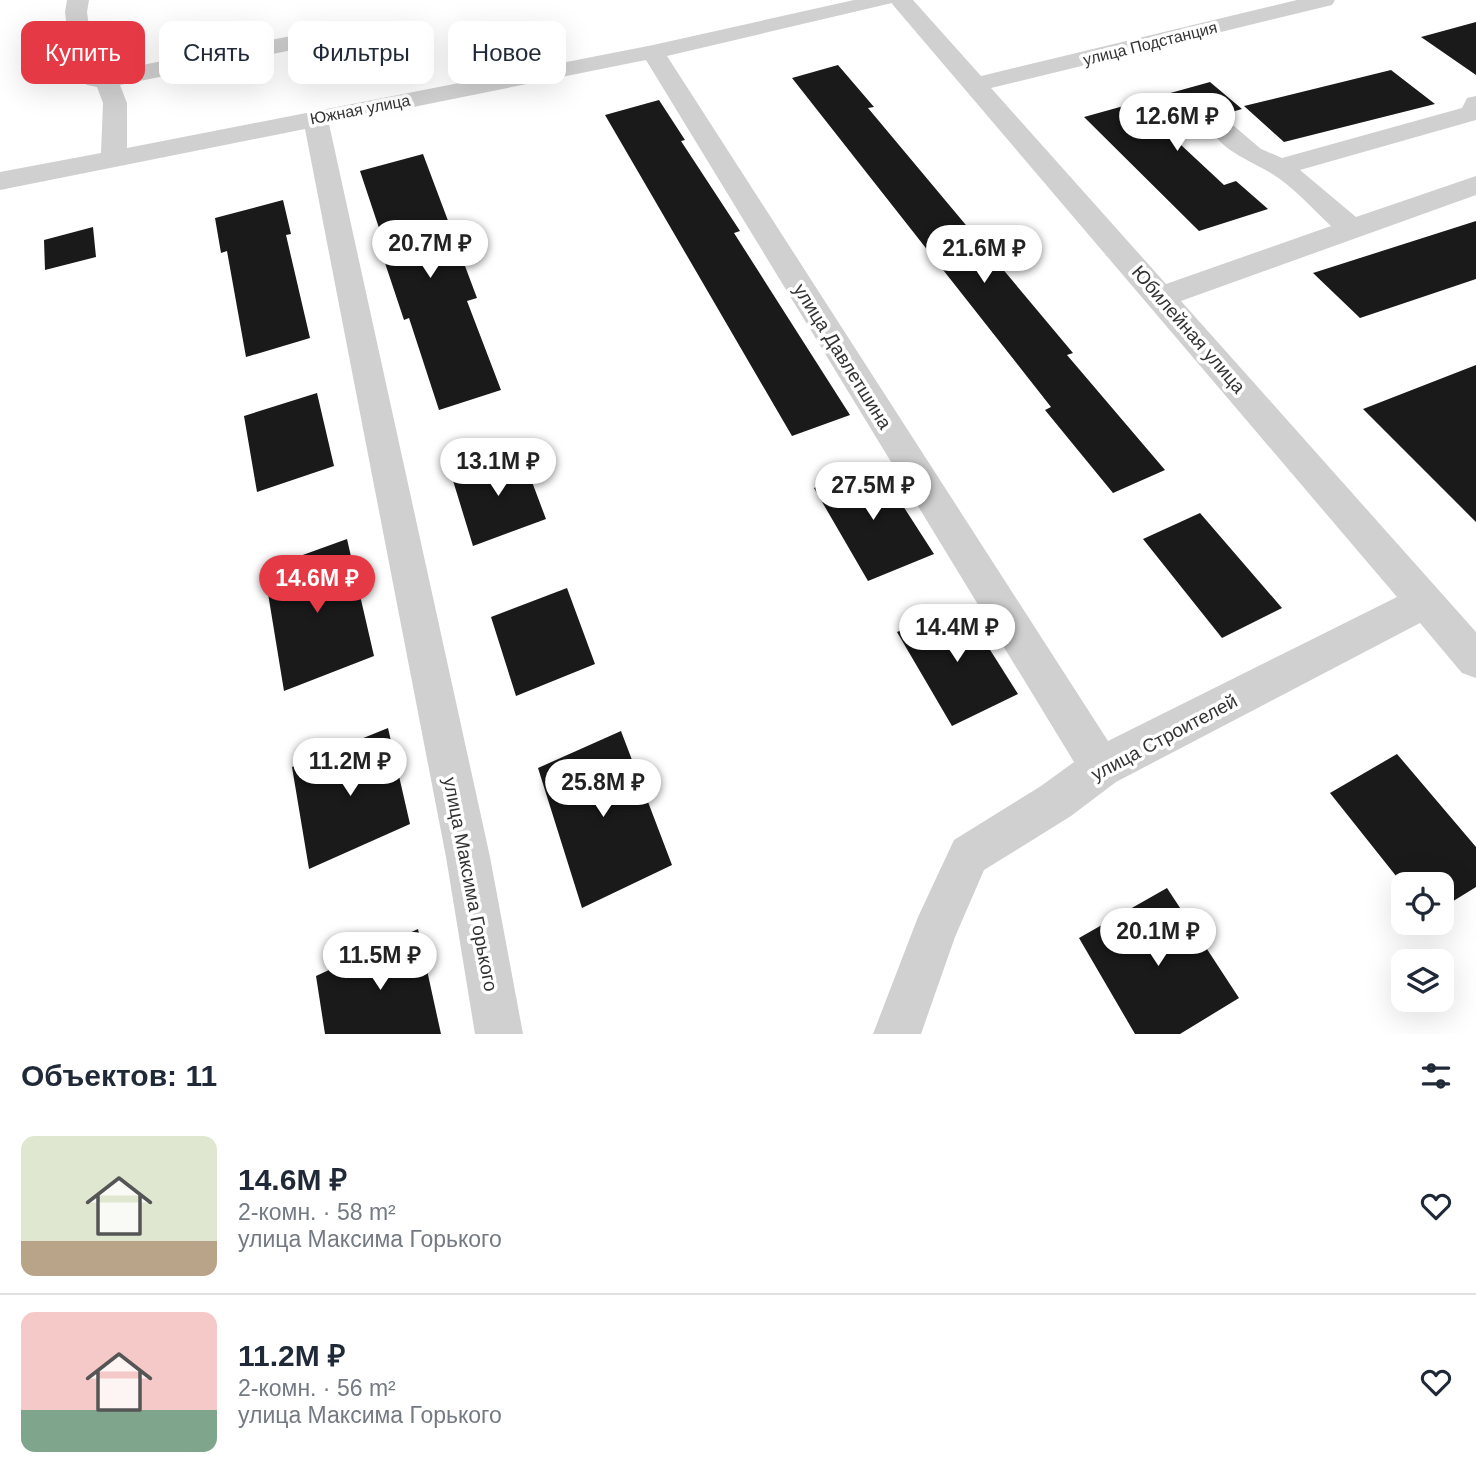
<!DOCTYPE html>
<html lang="ru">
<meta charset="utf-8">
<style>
:root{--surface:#fff;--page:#f6f6f7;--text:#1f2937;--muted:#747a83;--line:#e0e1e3;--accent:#e63946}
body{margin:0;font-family:Arial,sans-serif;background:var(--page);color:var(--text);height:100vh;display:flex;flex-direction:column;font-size:26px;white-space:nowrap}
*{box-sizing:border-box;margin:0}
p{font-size:23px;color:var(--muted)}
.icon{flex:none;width:38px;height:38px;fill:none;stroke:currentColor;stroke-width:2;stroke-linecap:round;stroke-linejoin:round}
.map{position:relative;height:1034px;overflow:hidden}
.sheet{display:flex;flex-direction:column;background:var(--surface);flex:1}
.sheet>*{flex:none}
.guide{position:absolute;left:21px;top:21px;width:700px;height:63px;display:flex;gap:14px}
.controls{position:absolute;left:1391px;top:872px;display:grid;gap:14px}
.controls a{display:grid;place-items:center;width:63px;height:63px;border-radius:14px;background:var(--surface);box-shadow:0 7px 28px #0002;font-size:35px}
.price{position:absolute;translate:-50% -60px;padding:0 16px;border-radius:24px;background:#fff;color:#222;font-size:23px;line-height:46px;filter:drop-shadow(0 2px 4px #0008)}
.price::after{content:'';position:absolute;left:50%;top:42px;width:21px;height:16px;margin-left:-10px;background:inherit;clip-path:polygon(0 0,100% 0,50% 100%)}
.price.selected{background:var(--accent);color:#fff}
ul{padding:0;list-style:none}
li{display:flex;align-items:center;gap:21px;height:175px;padding:0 21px}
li+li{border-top:2px solid var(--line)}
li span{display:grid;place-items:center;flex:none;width:196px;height:140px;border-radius:14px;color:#555}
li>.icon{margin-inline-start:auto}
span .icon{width:84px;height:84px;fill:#fffc;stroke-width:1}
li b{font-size:30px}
h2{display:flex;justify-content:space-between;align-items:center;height:84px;padding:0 21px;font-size:30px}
.chip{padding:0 24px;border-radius:14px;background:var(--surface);box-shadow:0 7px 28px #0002;font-size:24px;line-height:63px}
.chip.selected{background:var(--accent);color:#fff}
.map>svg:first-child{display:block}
.building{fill:#1a1a1a}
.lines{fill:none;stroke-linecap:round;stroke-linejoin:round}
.minor{fill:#d0d0d0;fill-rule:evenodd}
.labels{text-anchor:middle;stroke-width:7;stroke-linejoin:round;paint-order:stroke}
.far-street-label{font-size:16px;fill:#333;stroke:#fff}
.street-label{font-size:19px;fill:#333;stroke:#fff}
</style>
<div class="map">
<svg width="1476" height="1034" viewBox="0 0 1476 1034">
<rect width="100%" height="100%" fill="#fff"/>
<path class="building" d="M1476,22V75L1421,37Z
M838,65L874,107L868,108L1073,353L1067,355L1165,470L1113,493L1045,410L1051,407L792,78Z
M1391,70L1435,104L1284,142L1244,106Z
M1210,82L1242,109L1166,131L1224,185L1236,181L1268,209L1199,231L1084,117Z
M659,100L685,140L681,141L740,231L734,233L850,415L792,436L605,115Z
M423,154L477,298L467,301L501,390L439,410L409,318L404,320L385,263L390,261L360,171Z
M283,200L291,234L286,235L310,338L246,357L227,251L221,253L215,218Z
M1476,221V279L1360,318L1313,273Z
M93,227L96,257L45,270L44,240Z
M1476,365V522L1363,409Z
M317,393L334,466L257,492L244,416Z
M520,450L546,519L473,546L451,474Z
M876,464L934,554L868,581L814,488Z
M1200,513L1282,608L1222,638L1143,539Z
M347,539L374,656L284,691L264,569Z
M567,588L595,664L516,696L491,617Z
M961,604L1018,694L952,726L897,632Z
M388,728L410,824L309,869L292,767Z
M621,731L672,865L582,908L538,768Z
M1397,754L1476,847V887L1442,908V884L1404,886L1330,793Z
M1167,888L1239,998L1180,1034H1135L1079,938Z
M418,929L441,1034H325L316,976Z"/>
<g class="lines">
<path class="minor" d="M67,0H89L87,12L95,70L101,73L347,25L358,32L347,39L120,85L127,103V148L653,45L854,0H913L981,76L1297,0H1335L1332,5L991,88L1166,284L1331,226C1312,209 1292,185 1269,172C1249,160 1227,153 1212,132L1216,126H1234L1261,149L1282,158L1462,108L1467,98L1476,96V120L1300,170L1356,217L1476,176V195L1181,301L1476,632V678L1462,673L1420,623L1116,782L1071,816L984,870L955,937L921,1034H873L918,917L954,840L1041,786L1074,762L646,60L329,124L490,857L523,1034H475L446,857L305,129L0,190V172L101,153L103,103L97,87L87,85L72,73L65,12ZM892,3L893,5L1397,597L1108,741L667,56Z"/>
</g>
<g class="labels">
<g class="far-street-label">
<text transform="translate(1150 43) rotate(-14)" y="6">улица Подстанция</text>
<text transform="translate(360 109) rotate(-11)" y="6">Южная улица</text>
</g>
<g class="street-label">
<text transform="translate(1189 329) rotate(49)" y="7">Юбилейная улица</text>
<text transform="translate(843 356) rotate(58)" y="7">улица Давлетшина</text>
<text transform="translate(1164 737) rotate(-28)" y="7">улица Строителей</text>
<text transform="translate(471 884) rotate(79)" y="7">улица Максима Горького</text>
</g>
</g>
</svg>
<div class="controls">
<a><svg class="icon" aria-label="locate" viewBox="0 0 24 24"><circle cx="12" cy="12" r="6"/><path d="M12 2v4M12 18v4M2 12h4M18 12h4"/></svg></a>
<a><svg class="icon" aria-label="layers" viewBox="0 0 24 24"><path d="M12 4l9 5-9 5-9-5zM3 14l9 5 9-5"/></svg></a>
</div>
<b class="price" style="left:1177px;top:153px">12.6M ₽</b>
<b class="price" style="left:430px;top:280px">20.7M ₽</b>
<b class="price" style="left:984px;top:285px">21.6M ₽</b>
<b class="price" style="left:498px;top:498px">13.1M ₽</b>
<b class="price" style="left:873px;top:522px">27.5M ₽</b>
<b class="price selected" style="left:317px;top:615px">14.6M ₽</b>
<b class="price" style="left:957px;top:664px">14.4M ₽</b>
<b class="price" style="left:350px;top:798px">11.2M ₽</b>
<b class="price" style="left:603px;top:819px">25.8M ₽</b>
<b class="price" style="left:1158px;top:968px">20.1M ₽</b>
<b class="price" style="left:380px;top:992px">11.5M ₽</b>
<div class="guide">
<a class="chip selected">Купить</a>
<a class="chip">Снять</a>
<a class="chip">Фильтры</a>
<a class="chip">Новое</a>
</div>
</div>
<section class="sheet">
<h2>Объектов: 11<svg class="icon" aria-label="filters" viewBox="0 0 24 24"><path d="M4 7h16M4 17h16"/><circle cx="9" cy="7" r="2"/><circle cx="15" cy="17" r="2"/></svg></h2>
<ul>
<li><span style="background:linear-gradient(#dfe7d0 75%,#b9a48a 0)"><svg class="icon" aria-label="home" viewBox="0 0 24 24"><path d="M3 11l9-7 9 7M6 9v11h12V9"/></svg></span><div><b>14.6M ₽</b><p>2-комн. · 58 m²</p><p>улица Максима Горького</p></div><svg class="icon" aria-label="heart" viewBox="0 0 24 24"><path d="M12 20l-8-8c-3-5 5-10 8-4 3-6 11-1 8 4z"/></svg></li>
<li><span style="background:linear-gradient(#f6c9c9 70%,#7fa58c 0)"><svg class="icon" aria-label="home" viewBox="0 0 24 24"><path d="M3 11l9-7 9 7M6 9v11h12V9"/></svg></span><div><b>11.2M ₽</b><p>2-комн. · 56 m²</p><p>улица Максима Горького</p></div><svg class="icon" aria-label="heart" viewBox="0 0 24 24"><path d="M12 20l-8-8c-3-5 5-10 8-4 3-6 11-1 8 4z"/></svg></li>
</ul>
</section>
